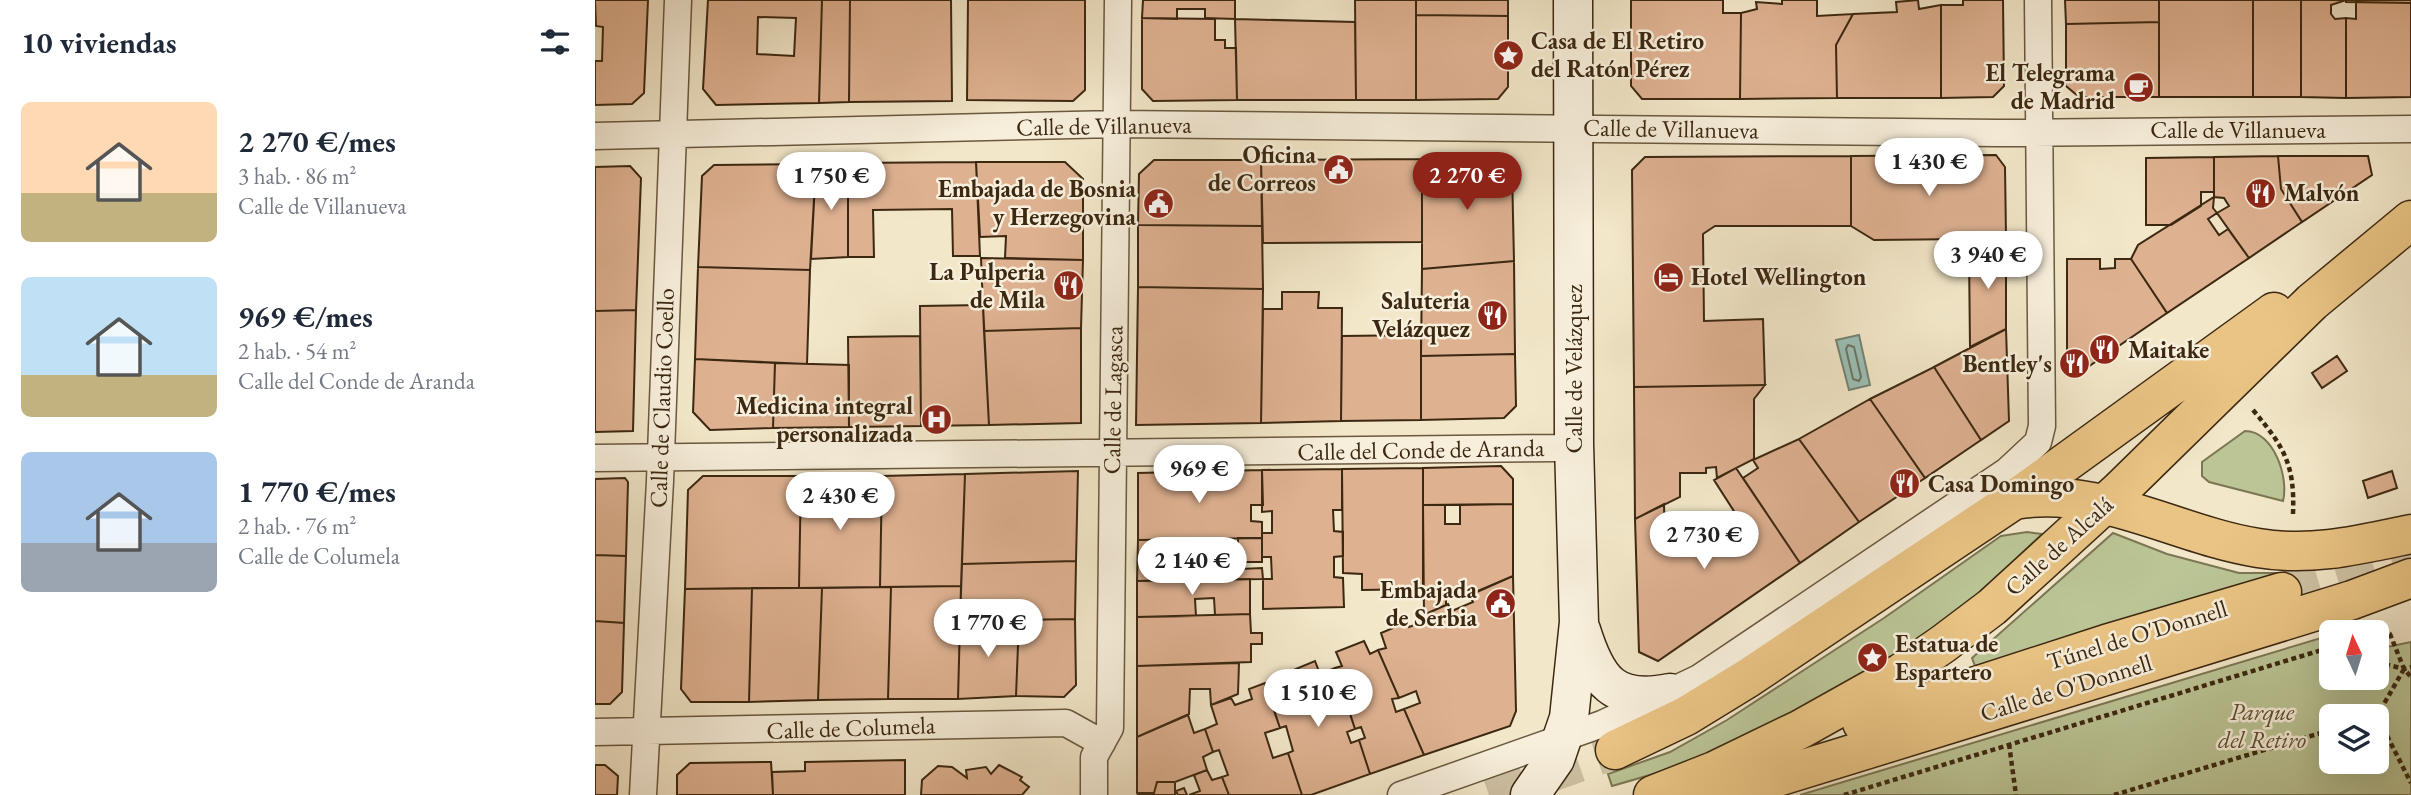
<!DOCTYPE html>
<html lang="es">
<meta charset="utf-8">
<style>
:root{--surface:#fff;--page:#f6f6f7;--text:#1f2937;--muted:#747a83;--accent:#8f2418}
body{margin:0;font-family:"EB Garamond",serif;background:var(--page);color:var(--text);height:100vh;display:flex;flex-direction:column;font-size:26px;white-space:nowrap}
*{box-sizing:border-box;margin:0}
p{font-size:23px;color:var(--muted)}
.icon{flex:none;width:38px;height:38px;fill:none;stroke:currentColor;stroke-width:2;stroke-linecap:round;stroke-linejoin:round}
.map{position:relative;flex:1;overflow:hidden}
.side{display:flex;flex-direction:column;background:var(--surface);width:595px}
.side>*{flex:none}
.needle{width:46px;rotate:356deg}
.buttons{position:absolute;left:1724px;top:620px;display:grid;gap:14px}
.buttons a{display:grid;place-items:center;width:70px;height:70px;border-radius:10px;background:var(--surface);box-shadow:0 7px 28px #0002;font-size:35px}
.price{position:absolute;translate:-50% -60px;padding:0 16px;border-radius:24px;background:#fff;color:#222;font-size:23px;line-height:46px;filter:drop-shadow(0 2px 4px #0008)}
.price::after{content:'';position:absolute;left:50%;top:42px;width:21px;height:16px;margin-left:-10px;background:inherit;clip-path:polygon(0 0,100% 0,50% 100%)}
.price.selected{background:var(--accent);color:#fff}
ul{padding:0;list-style:none}
li{display:flex;align-items:center;gap:21px;height:175px;padding:0 21px}
li span{display:grid;place-items:center;flex:none;width:196px;height:140px;border-radius:10px;color:#555}
li>.icon{margin-inline-start:auto}
span .icon{width:84px;height:84px;fill:#fffc;stroke-width:1}
li b{font-size:30px}
h2{display:flex;justify-content:space-between;align-items:center;height:84px;padding:0 21px;font-size:30px}
main{display:flex;flex:1;min-height:0}
.map>svg:first-child{display:block}
.green{fill:#bbc596;stroke:#7c7654;stroke-width:2;fill-rule:evenodd}
.water{fill:#9bc0b6;stroke:#758374;stroke-width:2}
.lines{fill:none;stroke-linecap:round;stroke-linejoin:round}
.shore{stroke:#6c7464;stroke-width:2}
.building{fill:#deb191;stroke:#3c2811;stroke-width:2;fill-rule:evenodd}
.primary-tunnel{stroke:#cec1a4;stroke-width:38;stroke-dasharray:38 19;stroke-linecap:butt}
.street-casing{stroke:#6a583f;stroke-width:29}
.secondary-casing{stroke:#3c2811;stroke-width:41}
.primary-casing{stroke:#3c2811;stroke-width:41}
.path{stroke:#3c2811;stroke-width:4.5;stroke-dasharray:5 3.5;stroke-linecap:butt}
.street{stroke:#f7efdc;stroke-width:26}
.secondary{stroke:#f7efdc;stroke-width:38}
.primary{stroke:#e9c484;stroke-width:38}
.labels{text-anchor:middle;stroke-width:5;stroke-linejoin:round;paint-order:stroke}
.poi-label{font-size:24px;font-weight:bold;fill:#3c2811;stroke:#f7efdc;text-anchor:end}
.street-label{font-size:24px;fill:#3c2811;stroke:#f7efdc}
.park-label{font-size:24px;font-style:italic;fill:#5c4f32;stroke:#f7efdc}
</style>
<main>
<section class="side">
<h2>10 viviendas<svg class="icon" aria-label="filters" viewBox="0 0 24 24"><path d="M4 7h16M4 17h16"/><circle cx="9" cy="7" r="2"/><circle cx="15" cy="17" r="2"/></svg></h2>
<ul>
<li><span style="background:linear-gradient(#ffd9b3 65%,#c2b280 0)"><svg class="icon" aria-label="home" viewBox="0 0 24 24"><path d="M3 11l9-7 9 7M6 9v11h12V9"/></svg></span><div><b>2 270 €/mes</b><p>3 hab. · 86 m²</p><p>Calle de Villanueva</p></div></li>
<li><span style="background:linear-gradient(#bfe0f5 70%,#c2b280 0)"><svg class="icon" aria-label="home" viewBox="0 0 24 24"><path d="M3 11l9-7 9 7M6 9v11h12V9"/></svg></span><div><b>969 €/mes</b><p>2 hab. · 54 m²</p><p>Calle del Conde de Aranda</p></div></li>
<li><span style="background:linear-gradient(#a9c7e8 65%,#9aa5b1 0)"><svg class="icon" aria-label="home" viewBox="0 0 24 24"><path d="M3 11l9-7 9 7M6 9v11h12V9"/></svg></span><div><b>1 770 €/mes</b><p>2 hab. · 76 m²</p><p>Calle de Columela</p></div></li>
</ul>
</section>
<div class="map">
<svg width="1816" height="795" viewBox="0 0 1816 795">
<rect width="100%" height="100%" fill="#f2e7c9"/>
<filter id="stains"><feTurbulence type="fractalNoise" baseFrequency=".00286" numOctaves="4"/><feColorMatrix values="0 0 0 0 .2 0 0 0 0 .09 0 0 0 0 .02 0 0 0 .5 -.17"/></filter>
<radialGradient id="worn" r=".72"><stop offset=".6" stop-color="#630" stop-opacity="0"/><stop offset="1" stop-color="#630" stop-opacity=".3"/></radialGradient>
<path class="green" d="M1650,431C1679,431 1694,478 1688,501L1614,482L1607,476V462Z
M1432,532L1447,534C1419,560 1393,591 1362,614C1261,692 1140,753 1017,786L1013,774L1075,752L1132,720L1289,618L1406,536Z
M1518,533L1572,554L1644,573H1692L1380,666L1377,658Z
M1736,635V677H1782V649L1816,642V795H1205ZM1736,716H1782V761H1736Z"/>
<path class="water" d="M1264,335L1275,385L1254,390L1241,340Z"/>
<g class="lines">
<path class="shore" d="M1253,345L1259,347L1266,377L1264,381L1258,379L1251,349Z"/>
</g>
<path class="building" d="M0,0H53L49,93L37,104L0,105V61H7L8,27L1,26Z
M113,0H227L224,103L121,105L108,89ZM163,17L201,18L199,56L162,54Z
M227,0H255L254,102L224,103Z
M255,0H356L357,101L254,102Z
M373,0H490V90L478,101L372,100Z
M548,0H640V19L610,18V9H582V19L547,18Z
M760,0H821V100H761Z
M821,0H913V16L821,15Z
M1036,0H1128V13H1146L1145,99H1047L1036,86Z
M1187,0H1222V16L1258,14L1241,45L1242,98L1145,99L1146,13L1162,9L1161,2L1187,4Z
M1323,0L1324,9L1346,5V98H1242L1241,45L1258,14L1302,12L1301,2Z
M1368,0H1408L1409,86L1398,97L1346,98V5H1368Z
M1470,0H1564V22L1471,24Z
M1564,0H1658V97H1564Z
M1658,0H1706V97H1658Z
M1706,0H1751L1736,5V14L1740,19L1751,18V98L1706,97Z
M1751,0H1816V3L1751,2Z
M1761,2L1816,3V97L1751,98V18L1761,19Z
M821,15L913,16V87L903,99L821,100Z
M547,18L620,19V40H630V48H641L642,100L558,101L547,89Z
M640,19L760,22L761,100H642Z
M1564,22V97H1484L1471,86V24Z
M1401,155L1410,167L1411,236L1374,252L1372,239L1279,240L1256,226V156Z
M1256,156V226H1120L1108,234L1109,321L1168,319L1170,385L1039,387L1037,170L1050,157Z
M1683,156L1686,189L1707,222L1654,258L1622,213L1634,206L1629,198L1619,197V157Z
M1683,156H1773L1777,175L1707,222L1686,189Z
M1619,157V192H1606V206L1576,225H1551V158Z
M906,158L917,170L919,261L827,269V159Z
M827,159V242L668,243L666,160Z
M559,160H666L667,226L543,225L544,174Z
M381,162H470L488,179V260L410,258L411,236L385,237Z
M381,162L385,256H358L357,209L278,210L279,257H253V163Z
M238,163H253V257L216,259L221,164Z
M221,164L215,270L103,267L107,176L119,165Z
M35,166L46,178L41,310L0,311V167Z
M1619,197L1618,208L1622,213L1613,219L1624,235L1633,229L1654,258L1572,313L1536,259L1543,245Z
M543,225L667,226L668,289L543,287Z
M1411,236V329L1375,347L1374,252Z
M386,258L488,260L486,328L389,331Z
M1472,259H1505V269L1520,268V259H1536L1572,313L1484,373L1472,366Z
M919,261L920,354L826,356L827,269Z
M103,267L215,270L212,364L100,359Z
M543,287L668,289L666,423L541,425Z
M687,292H724L723,308H747L746,421L666,423L668,309H687Z
M388,305L394,425L326,426L325,306Z
M41,310L38,431L0,432V311Z
M486,328V423L394,425L389,331Z
M1411,329L1414,421L1386,440L1339,367Z
M826,335V420L746,421L747,336Z
M325,336L326,426L254,427L253,337Z
M920,354L921,406L909,418L826,420V356Z
M1742,356L1752,371L1727,388L1717,373Z
M100,359L180,363L178,428L115,430L98,412Z
M180,363L254,365V427L178,428Z
M1339,367L1386,440L1330,478L1275,399Z
M1170,385L1159,399V459L1122,478L1121,467L1111,468V473H1085V497L1040,519L1039,387Z
M1275,399L1330,478L1264,522L1204,439Z
M1204,439L1264,522L1205,563L1148,478L1163,468L1158,460Z
M906,466L918,479V504L828,505V468Z
M828,468V589L767,590V574L748,573L747,469Z
M1141,468L1205,563L1063,661L1044,652L1040,519L1069,504L1070,547H1093L1103,551L1111,540L1144,519L1119,480Z
M747,469V510H738L739,531L748,532V556L739,557V577L748,578L749,607L668,609V579H677L676,557H667V533H677V511L667,512V470Z
M667,470L668,505H656V521L667,522V538L543,540V473Z
M483,471L481,561L367,564L370,474Z
M1797,471L1802,488L1773,498L1768,481Z
M370,474L366,586L285,587L287,476Z
M108,476H206L204,588L90,589L93,490Z
M206,476H287L285,587L204,588Z
M30,478L33,482L31,556L0,555V479Z
M918,504V576L876,594H851V605L829,615L828,505H850V524H865V505Z
M643,538H667V562H645V569L667,568L668,579L542,581L543,540L629,539V548L643,547Z
M0,555L31,556L29,623L0,621Z
M481,561L480,619L365,621L367,564Z
M918,576L921,711L915,726L829,755L809,709L825,703L821,691L804,698L783,650L791,648L786,633L812,622L814,627L828,622L826,616L853,604L857,611L878,602L875,595Z
M655,579V614L620,615L619,598L600,599L601,616L542,617V581Z
M366,586L363,699H293L296,587Z
M296,587L293,699L223,700L227,588Z
M157,588L154,702H96L86,689L90,589Z
M157,588H227L223,700L154,702Z
M655,614L656,633H667V644H656V662L542,666V617Z
M480,619L481,685L469,697L421,696L424,620Z
M424,620L421,696L363,699L365,621Z
M0,621L29,623L27,692L15,704H0Z
M769,641L775,654L783,650L804,698L797,699L801,712L809,709L829,755L775,774L764,740L770,738L766,727L760,729L740,668L747,666L741,652Z
M720,661L725,674L740,668L760,729L752,732L756,743L764,740L775,774L716,795H707L693,753L698,751L691,726L685,728L673,693L689,687L684,676Z
M644,663L643,694L616,705L615,689H595L594,714L542,737V666Z
M670,683L685,728L670,733L678,758L693,753L707,795H634L627,777L633,775L624,750L618,752L610,729L622,724L616,705L636,698L640,705L657,699L654,689Z
M593,715L599,733L610,729L618,752L608,757L612,770L580,782H562L559,793H542V737Z
M310,760V795H178L177,772L210,771V762Z
M176,762L178,795H82V775L95,763Z
M0,765H10L23,776L22,795H0Z
M404,765L427,777L425,780L434,787L427,795H326L327,780L343,766L357,767L372,778L371,770L391,767L396,774Z
M612,770L617,780L627,777L634,795H594L605,791L599,775Z
M562,782H580V795H542L559,793Z
M589,788L592,795H583L581,791Z"/>
<g class="lines">
<path class="primary-tunnel" d="M1687,592L1816,553
M894,795L1020,750"/>
<defs>
<path id="street" d="M0,136L521,124L1403,133L1816,129
M0,458L963,448L979,444
M0,732L471,723L507,743
M48,795L65,481L83,0
M499,795V757L515,728L523,0
M806,795L1007,724L1104,678L1412,471L1443,442L1447,426L1443,0"/>
<path id="secondary" d="M986,630C1002,682 1019,704 1075,693
M935,795L960,759L974,718L984,622L979,444L978,0"/>
<path id="primary" d="M1419,500C1504,485 1581,535 1663,548C1716,557 1764,545 1816,534
M1267,723L1511,644L1687,592
M1020,750L1091,716L1153,678L1419,500L1679,312
M1058,795L1119,771L1206,729L1306,673L1348,644L1397,607L1524,491L1717,302L1816,220
M1124,795L1757,600L1816,578"/>
</defs>
<use href="#street" class="street-casing"/>
<use href="#secondary" class="secondary-casing"/>
<use href="#primary" class="primary-casing"/>
<path class="path" d="M1658,410C1689,447 1700,464 1698,514
M1779,627L1795,634L1809,669L1816,677
M1782,662L1809,669L1816,667
M1809,669L1782,716L1816,783
M1414,744L1421,795
M1249,795L1730,649L1736,650
M1519,795L1736,730"/>
<use href="#street" class="street"/>
<use href="#secondary" class="secondary"/>
<use href="#primary" class="primary"/>
</g>
<defs>
<symbol id="sight-disc" viewBox="-11 -11 22 22"><circle r="9.5" fill="#8f2418" stroke="#f7efdc"/><path d="M0-6L1.8-2.2L6-1.7L2.9 1.2L3.7 5.4L0 3.3L-3.7 5.4L-2.9 1.2L-6-1.7L-1.8-2.2Z" fill="#fff"/></symbol>
<symbol id="cafe-disc" viewBox="-11 -11 22 22"><circle r="9.5" fill="#8f2418" stroke="#f7efdc"/><path d="M-5.5-4.5H6V0H3Q3 3.5 0 3.5H-2.5Q-5.5 3.5-5.5 0ZM3-3.2v2h1.7v-2ZM-6 4.5H4V6H-6Z" fill="#fff"/></symbol>
<symbol id="civic-disc" viewBox="-11 -11 22 22"><circle r="9.5" fill="#8f2418" stroke="#f7efdc"/><path d="M-.6-6.5H3V-4.5H.6V-3L4-1V1h2V6H-6V1h2V-1L-.6-3ZM-1.2 2.5V6h2.4V2.5Z" fill="#fff"/></symbol>
<symbol id="restaurant-disc" viewBox="-11 -11 22 22"><circle r="9.5" fill="#8f2418" stroke="#f7efdc"/><path d="M-5-6h1v4h1v-4h1v4h1v-4h1v5L-1.5 .5V6h-2V.5L-5-1ZM5-6V6H3V1.5H1.5Q1.5-4 5-6Z" fill="#fff"/></symbol>
<symbol id="hotel-disc" viewBox="-11 -11 22 22"><circle r="9.5" fill="#8f2418" stroke="#f7efdc"/><path d="M-6-4.5h1.5V1H6V5H4.5V3h-9V5H-6ZM-4 0a1.8 1.8 0 1 1 3.6 0ZM.5 0V-2.5h3Q6-2.5 6 0Z" fill="#fff"/></symbol>
<symbol id="hospital-disc" viewBox="-11 -11 22 22"><circle r="9.5" fill="#8f2418" stroke="#f7efdc"/><path d="M-5-5h3v3.5h4V-5h3V5h-3V1.5h-4V5h-3Z" fill="#fff"/></symbol>
</defs>
<g fill-rule="evenodd">
<use href="#sight-disc" x="896" y="38" width="35" height="35"/>
<use href="#cafe-disc" x="1526" y="70" width="35" height="35"/>
<use href="#civic-disc" x="726" y="152" width="35" height="35"/>
<use href="#restaurant-disc" x="1648" y="176" width="35" height="35"/>
<use href="#civic-disc" x="546" y="186" width="35" height="35"/>
<use href="#hotel-disc" x="1056" y="260" width="35" height="35"/>
<use href="#restaurant-disc" x="456" y="268" width="35" height="35"/>
<use href="#restaurant-disc" x="880" y="298" width="35" height="35"/>
<use href="#restaurant-disc" x="1492" y="332" width="35" height="35"/>
<use href="#restaurant-disc" x="1462" y="346" width="35" height="35"/>
<use href="#hospital-disc" x="324" y="402" width="35" height="35"/>
<use href="#restaurant-disc" x="1292" y="466" width="35" height="35"/>
<use href="#civic-disc" x="888" y="586" width="35" height="35"/>
<use href="#sight-disc" x="1260" y="640" width="35" height="35"/>
</g>
<g class="labels">
<g class="poi-label">
<text x="936" y="49" text-anchor="start">Casa de El Retiro<tspan x="936" dy="28">del Ratón Pérez</tspan></text>
<text x="1520" y="81">El Telegrama<tspan x="1520" dy="28">de Madrid</tspan></text>
<text x="721" y="163">Oficina<tspan x="721" dy="28">de Correos</tspan></text>
<text x="541" y="197">Embajada de Bosnia<tspan x="541" dy="28">y Herzegovina</tspan></text>
<text x="1689" y="201" text-anchor="start">Malvón</text>
<text x="450" y="280">La Pulperia<tspan x="450" dy="28">de Mila</tspan></text>
<text x="1096" y="285" text-anchor="start">Hotel Wellington</text>
<text x="875" y="309">Saluteria<tspan x="875" dy="28">Velázquez</tspan></text>
<text x="1533" y="358" text-anchor="start">Maitake</text>
<text x="1457" y="372">Bentley's</text>
<text x="318" y="414">Medicina integral<tspan x="318" dy="28">personalizada</tspan></text>
<text x="1333" y="492" text-anchor="start">Casa Domingo</text>
<text x="882" y="598">Embajada<tspan x="882" dy="28">de Serbia</tspan></text>
<text x="1300" y="652" text-anchor="start">Estatua de<tspan x="1300" dy="28">Espartero</tspan></text>
</g>
<g class="street-label">
<text transform="translate(509 126) rotate(-1)" y="8">Calle de Villanueva</text>
<text transform="translate(1076 129) rotate(1)" y="8">Calle de Villanueva</text>
<text x="1643" y="138">Calle de Villanueva</text>
<text transform="translate(979 369) rotate(-90)" y="8">Calle de Velázquez</text>
<text transform="translate(67 398) rotate(-88)" y="8">Calle de Claudio Coello</text>
<text transform="translate(518 400) rotate(-89)" y="8">Calle de Lagasca</text>
<text transform="translate(826 450) rotate(-1)" y="8">Calle del Conde de Aranda</text>
<text transform="translate(1464 546) rotate(-42)" y="8">Calle de Alcalá</text>
<text transform="translate(1542 635) rotate(-17)" y="8">Túnel de O'Donnell</text>
<text transform="translate(1471 688) rotate(-17)" y="8">Calle de O'Donnell</text>
<text transform="translate(256 728) rotate(-2)" y="8">Calle de Columela</text>
</g>
<g class="park-label">
<text x="1667" y="720">Parque<tspan x="1667" dy="28">del Retiro</tspan></text>
</g>
</g>
<rect width="100%" height="100%" filter="url(#stains)"/>
<rect width="100%" height="100%" fill="url(#worn)"/>
</svg>
<div class="buttons">
<a><svg class="needle" viewBox="-14 -14 28 28"><path d="M0-13l5 13h-10z" fill="#e53935"/><path d="M0 13l5-13h-10z" fill="#747a83"/></svg></a>
<a><svg class="icon" aria-label="layers" viewBox="0 0 24 24"><path d="M12 4l9 5-9 5-9-5zM3 14l9 5 9-5"/></svg></a>
</div>
<b class="price" style="left:1334px;top:198px">1 430 €</b>
<b class="price" style="left:236px;top:212px">1 750 €</b>
<b class="price selected" style="left:872px;top:212px">2 270 €</b>
<b class="price" style="left:1393px;top:291px">3 940 €</b>
<b class="price" style="left:604px;top:505px">969 €</b>
<b class="price" style="left:245px;top:532px">2 430 €</b>
<b class="price" style="left:1109px;top:571px">2 730 €</b>
<b class="price" style="left:597px;top:597px">2 140 €</b>
<b class="price" style="left:393px;top:659px">1 770 €</b>
<b class="price" style="left:723px;top:729px">1 510 €</b>
</div>
</main>
